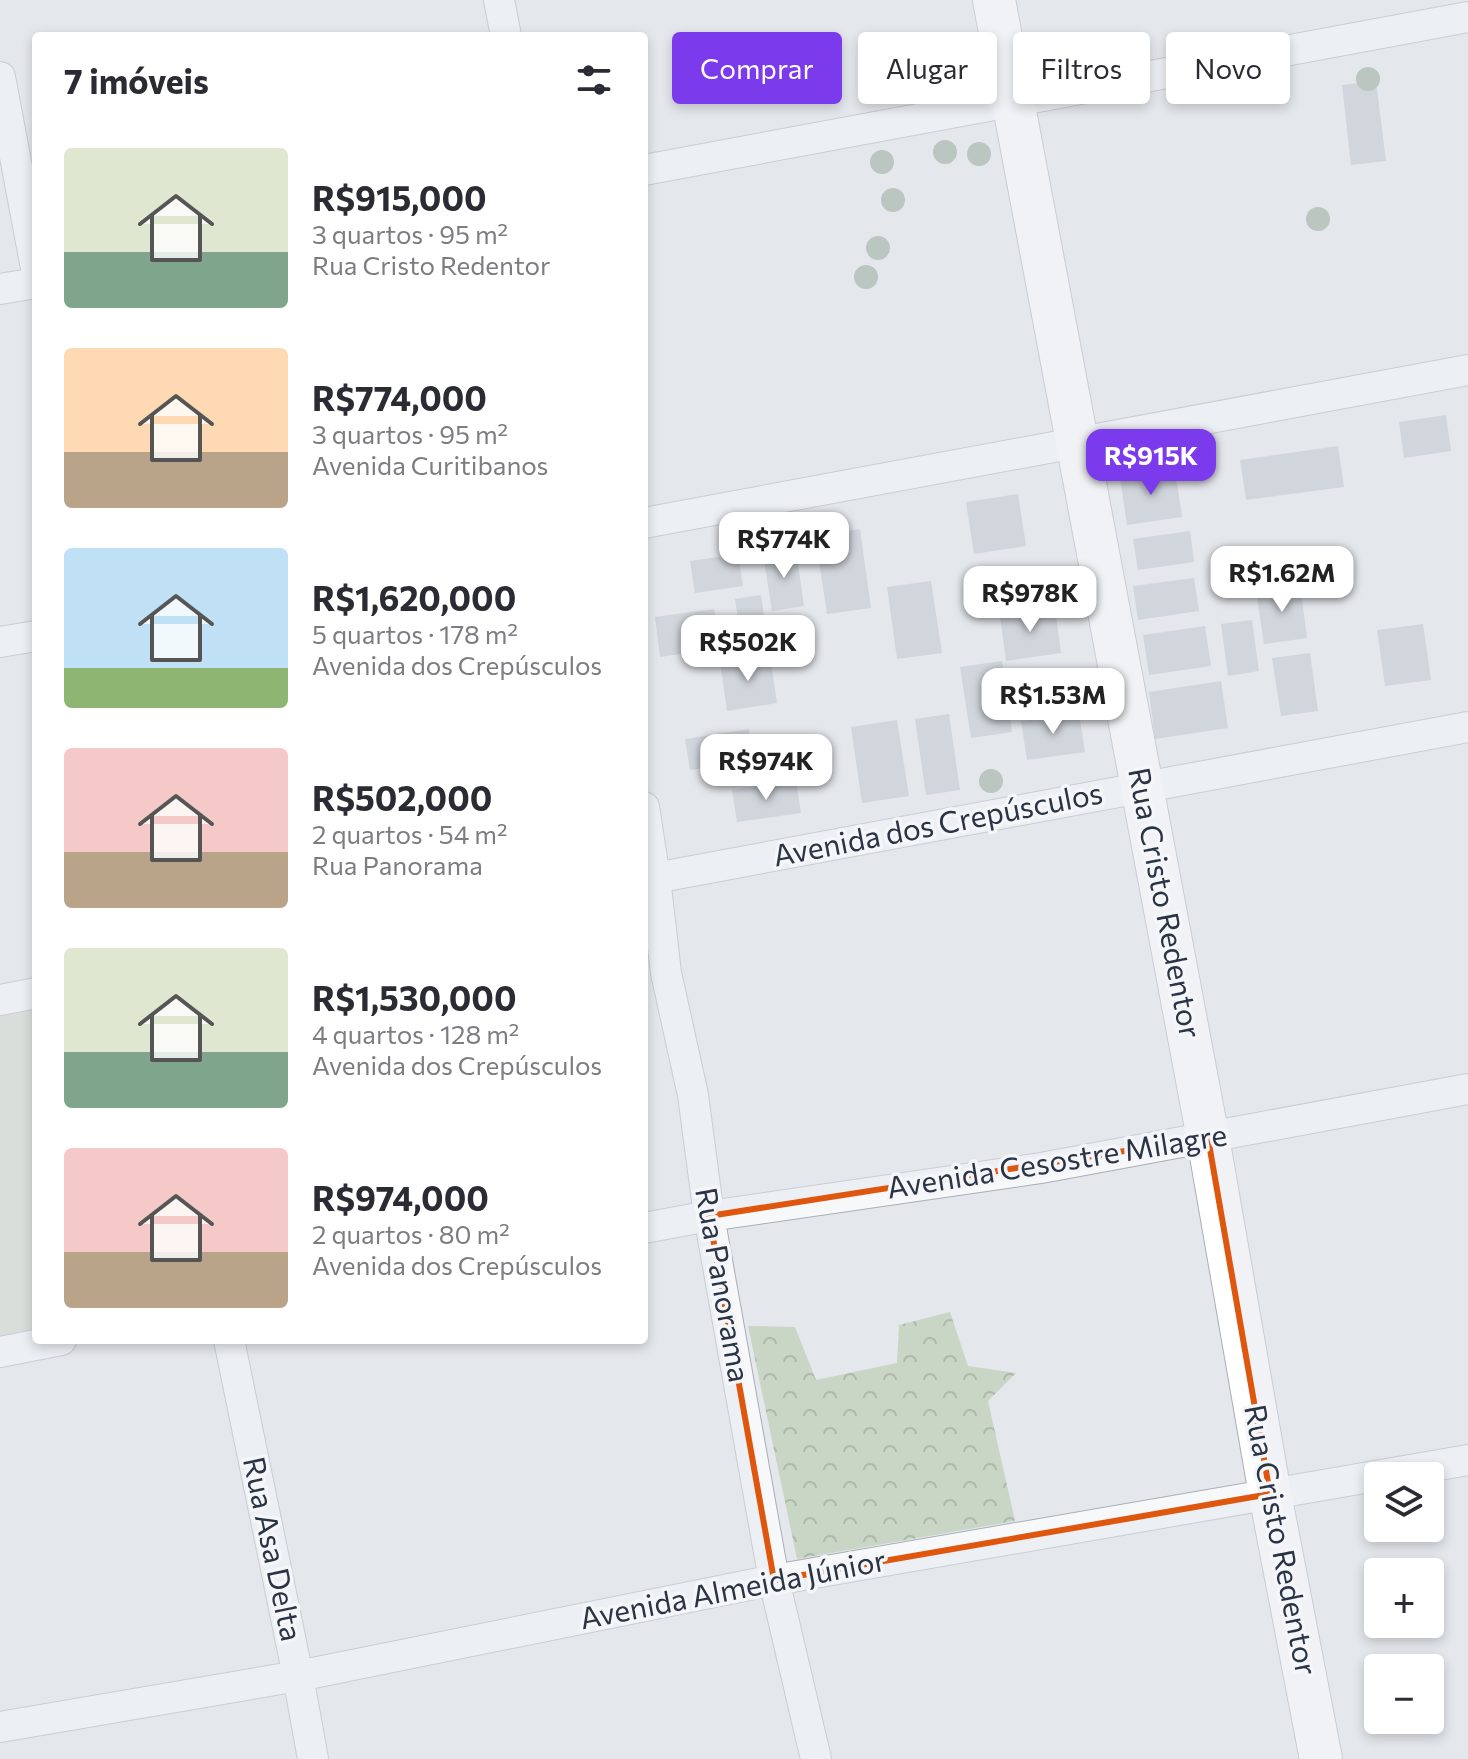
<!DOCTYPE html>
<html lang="pt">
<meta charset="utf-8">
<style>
:root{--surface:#fff;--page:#f7f7f7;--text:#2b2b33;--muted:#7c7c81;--accent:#7c3aed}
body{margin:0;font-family:Commissioner,sans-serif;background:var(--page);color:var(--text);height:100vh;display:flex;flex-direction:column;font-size:30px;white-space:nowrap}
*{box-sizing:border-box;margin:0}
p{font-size:26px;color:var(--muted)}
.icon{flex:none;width:44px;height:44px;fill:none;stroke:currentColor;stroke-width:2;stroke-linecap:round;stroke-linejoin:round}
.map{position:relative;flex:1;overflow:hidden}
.panel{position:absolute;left:32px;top:32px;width:616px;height:1312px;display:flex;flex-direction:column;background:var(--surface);border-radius:8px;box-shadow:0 4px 12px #0003}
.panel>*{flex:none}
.hud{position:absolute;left:672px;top:32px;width:676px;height:72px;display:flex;gap:16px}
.controls{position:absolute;left:1364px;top:1462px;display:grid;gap:16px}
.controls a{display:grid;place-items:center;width:80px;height:80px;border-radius:8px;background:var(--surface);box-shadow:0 4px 12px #0003;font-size:40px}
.price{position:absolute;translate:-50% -68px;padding:0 18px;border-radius:16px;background:#fff;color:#222;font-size:26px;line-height:52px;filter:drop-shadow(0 2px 4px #0008)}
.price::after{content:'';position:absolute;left:50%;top:48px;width:24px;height:18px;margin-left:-12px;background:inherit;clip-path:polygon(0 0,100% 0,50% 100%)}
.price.current{background:var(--accent);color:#fff}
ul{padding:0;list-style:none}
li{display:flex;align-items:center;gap:24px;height:200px;padding:0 32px}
li span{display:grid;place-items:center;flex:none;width:224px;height:160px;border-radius:8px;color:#555}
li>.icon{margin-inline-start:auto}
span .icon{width:96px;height:96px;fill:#fffc;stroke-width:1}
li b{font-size:34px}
h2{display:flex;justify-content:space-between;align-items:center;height:96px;padding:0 32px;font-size:34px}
.chip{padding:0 28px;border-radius:8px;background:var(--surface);box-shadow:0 4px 12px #0003;font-size:28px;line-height:72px}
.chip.current{background:var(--accent);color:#fff}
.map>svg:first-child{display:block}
.forest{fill:url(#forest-crowns)}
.pitch{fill:#c9d6c5}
.building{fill:#bbc0ca}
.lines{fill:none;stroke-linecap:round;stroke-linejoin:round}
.street-casing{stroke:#a9aeb7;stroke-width:32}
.secondary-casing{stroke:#a9aeb7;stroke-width:44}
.street{stroke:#f7f8fa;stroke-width:30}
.secondary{stroke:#fff;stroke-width:42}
.tree{fill:#899d89}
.marked{fill:none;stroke:#df570f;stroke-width:6;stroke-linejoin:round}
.labels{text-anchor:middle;stroke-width:7;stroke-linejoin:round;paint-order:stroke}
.street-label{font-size:30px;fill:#2b3445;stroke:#f4f6f9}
</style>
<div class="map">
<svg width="1468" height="1759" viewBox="0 0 1468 1759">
<defs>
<pattern id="forest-crowns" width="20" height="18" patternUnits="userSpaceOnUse" patternTransform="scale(2)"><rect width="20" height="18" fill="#c9d6c5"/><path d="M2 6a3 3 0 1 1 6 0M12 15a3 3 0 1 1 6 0" fill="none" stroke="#adb8ab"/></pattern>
</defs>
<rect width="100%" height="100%" fill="#e4e7ec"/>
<path class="forest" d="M950,1312L968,1366L1016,1373L988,1401L1015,1521L797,1559L748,1326L795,1327L816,1380L897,1363L899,1325Z"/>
<path class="pitch" d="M36,1005V1333L0,1340V1012Z"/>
<path class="building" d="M1376,81L1386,161L1351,165L1342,85Z
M1446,415L1451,451L1404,458L1399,422Z
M1338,446L1344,487L1246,500L1240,460Z
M1175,469L1182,517L1127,525L1120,477Z
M1018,494L1026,546L974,554L966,502Z
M860,529L871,608L827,614L815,535Z
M1190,531L1194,562L1138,570L1133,539Z
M796,550L804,606L772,611L763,554Z
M738,554L743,586L695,593L690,561Z
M1194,578L1199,611L1138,620L1133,586Z
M931,581L942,653L897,659L887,587Z
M1300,584L1307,638L1264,644L1256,591Z
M761,595L768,643L742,646L735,599Z
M1055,608L1061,653L1006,661L1000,616Z
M714,609L721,648L660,657L655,617Z
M1252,620L1259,671L1228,676L1221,624Z
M1423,624L1431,680L1385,686L1377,630Z
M1205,626L1211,666L1149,675L1143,635Z
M1310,653L1318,711L1281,716L1272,658Z
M770,655L777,703L727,711L720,662Z
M1002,661L1012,732L971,738L960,667Z
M1221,681L1228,728L1155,739L1149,692Z
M1079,713L1085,752L1027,760L1021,721Z
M949,714L960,790L926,795L915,719Z
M897,720L909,796L862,803L851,727Z
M749,729L754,761L690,770L685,739Z
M796,781L801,813L737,822L732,790Z"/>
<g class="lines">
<defs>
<path id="street" d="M499,0L506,36
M0,77L36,268
M644,170L1468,17
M0,289L36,283
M644,523L1468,370
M0,642L36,636
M644,807L655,878L666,973L693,1095L709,1216L774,1580L816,1759
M644,880L1468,727
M0,1000L36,993
M644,1228L709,1216L1041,1168L1468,1089
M229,1340L298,1676L313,1759
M0,1352L61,1340
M0,1727L298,1676L774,1580L1468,1460"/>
<path id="secondary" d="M994,0L1208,1138L1270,1494L1321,1759"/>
</defs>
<use href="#street" class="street-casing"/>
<use href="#secondary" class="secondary-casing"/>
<use href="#street" class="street"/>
<use href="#secondary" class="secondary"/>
</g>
<g class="tree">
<circle cx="1368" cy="79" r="12"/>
<circle cx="945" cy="152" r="12"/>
<circle cx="979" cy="154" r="12"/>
<circle cx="882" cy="162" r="12"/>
<circle cx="893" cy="200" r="12"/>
<circle cx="1318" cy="219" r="12"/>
<circle cx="878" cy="248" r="12"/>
<circle cx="866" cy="277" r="12"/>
<circle cx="991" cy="781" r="12"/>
</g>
<path d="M0 0H1468V1759H0ZM1208,1138L1270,1494L774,1580L709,1216Z" fill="#e4e7ec" fill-opacity=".55" fill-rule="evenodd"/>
<path class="marked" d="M1208,1138L1270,1494L774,1580L709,1216Z"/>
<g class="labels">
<g class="street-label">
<text transform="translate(938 825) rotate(-11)" y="10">Avenida dos Crepúsculos</text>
<text transform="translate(1164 903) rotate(79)" y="10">Rua Cristo Redentor</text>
<text transform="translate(1057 1162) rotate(-9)" y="10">Avenida Cesostre Milagre</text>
<text transform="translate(722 1285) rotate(80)" y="10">Rua Panorama</text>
<text transform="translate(1280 1540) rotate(79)" y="10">Rua Cristo Redentor</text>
<text transform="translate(272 1549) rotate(78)" y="10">Rua Asa Delta</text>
<text transform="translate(733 1590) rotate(-11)" y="10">Avenida Almeida Júnior</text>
</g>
</g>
</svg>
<div class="controls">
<a><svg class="icon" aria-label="layers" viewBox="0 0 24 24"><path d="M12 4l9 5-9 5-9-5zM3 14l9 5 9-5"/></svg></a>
<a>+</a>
<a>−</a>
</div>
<b class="price current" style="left:1151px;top:497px">R$915K</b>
<b class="price" style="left:784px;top:580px">R$774K</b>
<b class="price" style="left:1282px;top:614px">R$1.62M</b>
<b class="price" style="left:1030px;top:634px">R$978K</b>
<b class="price" style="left:748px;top:683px">R$502K</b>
<b class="price" style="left:1053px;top:736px">R$1.53M</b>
<b class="price" style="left:766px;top:802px">R$974K</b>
<div class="hud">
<a class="chip current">Comprar</a>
<a class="chip">Alugar</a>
<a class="chip">Filtros</a>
<a class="chip">Novo</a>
</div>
<section class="panel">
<h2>7 imóveis<svg class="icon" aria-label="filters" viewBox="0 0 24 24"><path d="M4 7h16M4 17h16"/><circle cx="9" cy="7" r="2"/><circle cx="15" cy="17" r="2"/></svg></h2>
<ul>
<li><span style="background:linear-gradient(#dfe7d0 65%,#7fa58c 0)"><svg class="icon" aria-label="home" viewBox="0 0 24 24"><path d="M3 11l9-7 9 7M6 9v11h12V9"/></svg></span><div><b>R$915,000</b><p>3 quartos · 95 m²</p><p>Rua Cristo Redentor</p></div></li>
<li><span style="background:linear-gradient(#ffd9b3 65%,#b9a48a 0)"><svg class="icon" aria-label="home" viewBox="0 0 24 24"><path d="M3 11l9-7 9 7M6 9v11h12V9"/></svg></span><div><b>R$774,000</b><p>3 quartos · 95 m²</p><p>Avenida Curitibanos</p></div></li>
<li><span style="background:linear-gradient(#bfe0f5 75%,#8fb573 0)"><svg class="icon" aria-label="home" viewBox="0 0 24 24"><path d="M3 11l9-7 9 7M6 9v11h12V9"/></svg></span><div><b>R$1,620,000</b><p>5 quartos · 178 m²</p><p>Avenida dos Crepúsculos</p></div></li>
<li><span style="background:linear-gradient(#f6c9c9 65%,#b9a48a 0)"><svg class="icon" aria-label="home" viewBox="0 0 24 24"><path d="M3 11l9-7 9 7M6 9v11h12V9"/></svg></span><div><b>R$502,000</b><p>2 quartos · 54 m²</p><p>Rua Panorama</p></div></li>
<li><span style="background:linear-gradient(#dfe7d0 65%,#7fa58c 0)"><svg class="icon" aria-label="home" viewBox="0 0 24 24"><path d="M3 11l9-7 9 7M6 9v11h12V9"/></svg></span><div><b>R$1,530,000</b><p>4 quartos · 128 m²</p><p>Avenida dos Crepúsculos</p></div></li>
<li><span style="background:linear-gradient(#f6c9c9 65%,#b9a48a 0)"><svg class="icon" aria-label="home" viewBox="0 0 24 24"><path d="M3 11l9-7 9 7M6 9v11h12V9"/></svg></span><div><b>R$974,000</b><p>2 quartos · 80 m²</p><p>Avenida dos Crepúsculos</p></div></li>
</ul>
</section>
</div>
